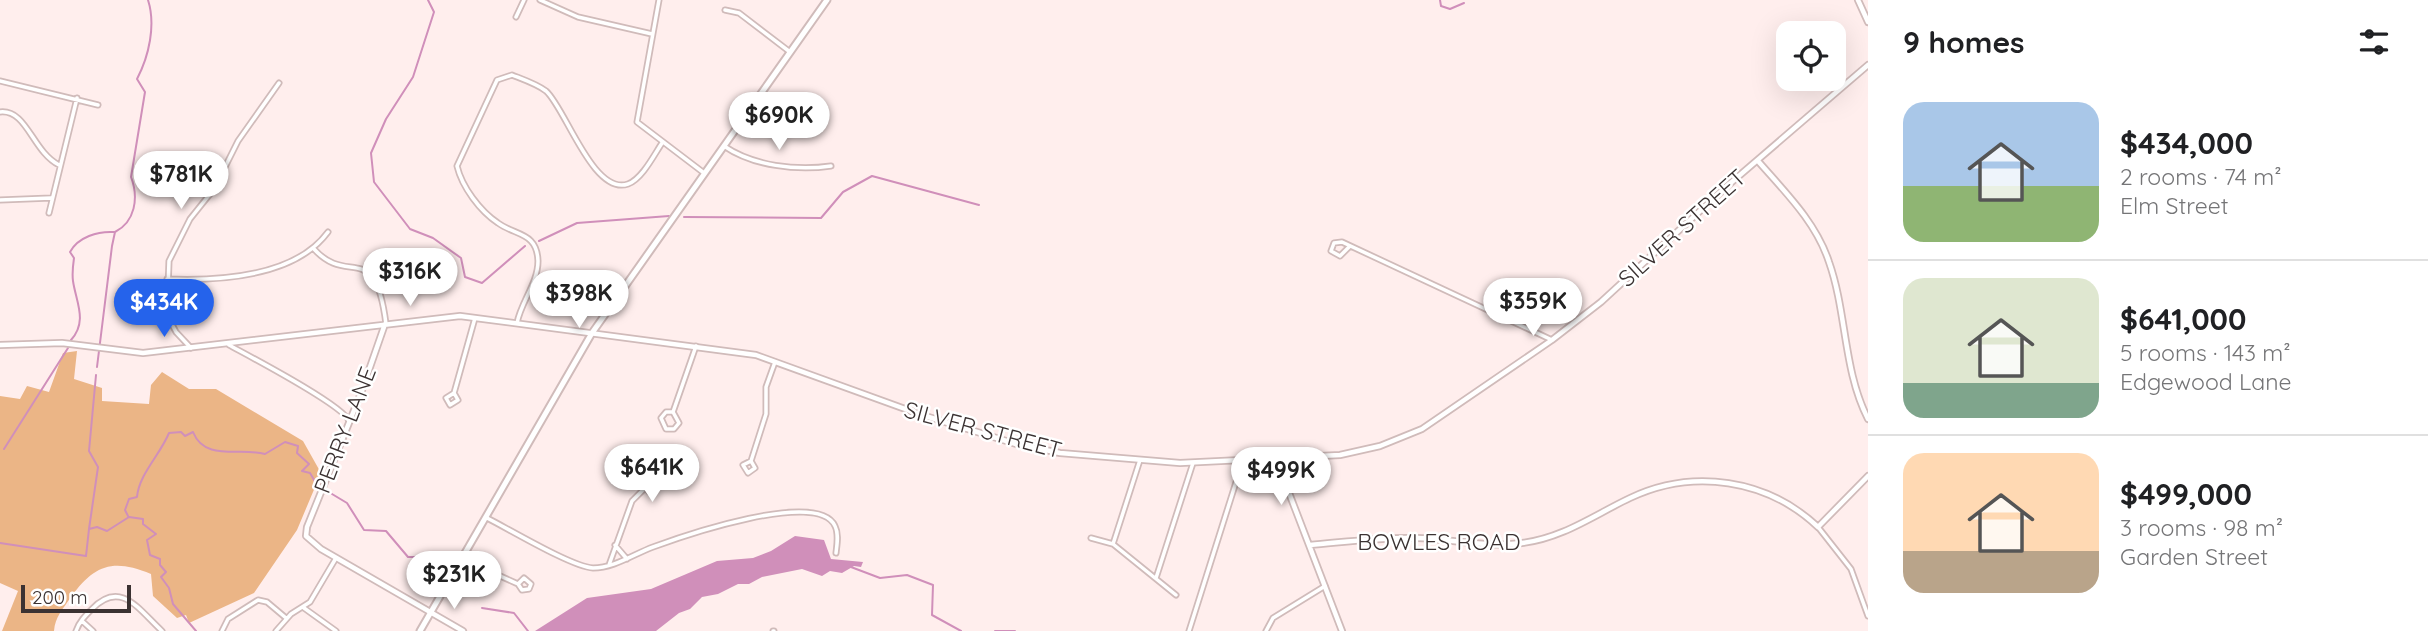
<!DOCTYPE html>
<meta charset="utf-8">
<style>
:root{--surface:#fff;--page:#f2f2f2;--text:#202124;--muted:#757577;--line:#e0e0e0;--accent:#2563eb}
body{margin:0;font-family:Quicksand,sans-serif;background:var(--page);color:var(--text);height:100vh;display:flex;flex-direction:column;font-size:26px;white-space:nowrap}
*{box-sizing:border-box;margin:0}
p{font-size:23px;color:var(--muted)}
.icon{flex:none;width:38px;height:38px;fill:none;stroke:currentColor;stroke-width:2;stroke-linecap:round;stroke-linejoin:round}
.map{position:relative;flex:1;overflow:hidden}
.panel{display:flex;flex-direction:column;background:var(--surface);width:560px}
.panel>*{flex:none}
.fabs{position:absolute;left:1776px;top:21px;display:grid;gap:14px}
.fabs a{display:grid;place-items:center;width:70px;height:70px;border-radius:14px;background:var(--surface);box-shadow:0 7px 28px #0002;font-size:35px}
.scale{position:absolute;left:21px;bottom:18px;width:110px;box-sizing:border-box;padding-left:7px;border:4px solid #3b3232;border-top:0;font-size:19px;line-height:24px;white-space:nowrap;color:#3b3232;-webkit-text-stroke:5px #fff;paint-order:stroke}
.price{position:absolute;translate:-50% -60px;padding:0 16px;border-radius:24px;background:#fff;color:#222;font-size:23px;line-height:46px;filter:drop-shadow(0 2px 4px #0008)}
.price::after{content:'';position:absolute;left:50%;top:42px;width:21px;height:16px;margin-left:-10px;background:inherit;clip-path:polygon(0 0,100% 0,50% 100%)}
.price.selected{background:var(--accent);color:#fff}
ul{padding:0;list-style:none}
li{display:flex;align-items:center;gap:21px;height:175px;padding:0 35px}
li+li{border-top:2px solid var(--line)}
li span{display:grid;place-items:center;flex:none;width:196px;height:140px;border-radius:21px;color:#555}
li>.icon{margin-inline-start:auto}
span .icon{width:84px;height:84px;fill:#fffc;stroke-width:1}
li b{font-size:30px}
h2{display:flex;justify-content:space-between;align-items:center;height:84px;padding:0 35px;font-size:30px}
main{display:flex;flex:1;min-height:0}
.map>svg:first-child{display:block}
.green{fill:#ebb586}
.water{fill:#d08fba}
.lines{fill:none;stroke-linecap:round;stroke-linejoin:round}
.stream{stroke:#d08fba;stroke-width:2}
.minor-casing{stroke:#d0bbba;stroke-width:7}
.tertiary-casing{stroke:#d0bbba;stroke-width:8}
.secondary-casing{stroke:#d0bbba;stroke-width:9}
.minor{stroke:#fff;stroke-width:3.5}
.tertiary{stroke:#fff;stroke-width:4.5}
.secondary{stroke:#fff;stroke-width:5}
.labels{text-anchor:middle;stroke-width:5;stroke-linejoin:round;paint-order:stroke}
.street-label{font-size:23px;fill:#3b3232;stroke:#fff}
</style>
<main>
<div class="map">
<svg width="1868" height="631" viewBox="0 0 1868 631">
<rect width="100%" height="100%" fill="#ffeeed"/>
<path class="green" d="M77,351L74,379L102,388V401L149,404L151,385L162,372L189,389H216L303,441L321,473L297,530L254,593L189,623L186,615L177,618L153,596L151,574C113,558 94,565 71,597C63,609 55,617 54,631H2L18,591L0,583V396L20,399L27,386L49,392L63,353Z"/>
<path class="water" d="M795,536L824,540L831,559L863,562L861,567L854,566L842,573L830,571L822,576L802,569L762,577L749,584H738L718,594L702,597L690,609L679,613L656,631H535L587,598L651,589L717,561L753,558L771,551Z"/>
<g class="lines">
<path class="stream" d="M428,0L434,12L413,77L386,119L371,153L374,182L410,229L433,238L461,258L465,277L482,283L525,246
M1440,0L1441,6L1450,9L1464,3
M684,217L821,218L843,192L872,176L979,205
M539,241L577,223L669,216
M71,340C88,321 76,302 73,281C72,274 73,265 74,258L70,252C78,237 98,231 114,232
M97,367L112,246L115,232C135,222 139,198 131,177L145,92L137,79C149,56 156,25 148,0
M96,375L89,451L98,467L89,529L97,527L107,531L129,517L143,519V524L156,534L147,540L150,555L160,559V565L166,572L161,577L169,588L173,604L196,631
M4,449L68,348
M327,491L347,503L364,530L386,531L408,557H427L429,563L423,571L436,587
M128,516L125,510L129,499L137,497C139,474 160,455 169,433L181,432L185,436L193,432C205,462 240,447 265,454L285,442L298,446L297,453L309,464L302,471L310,473L317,485
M0,543L86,556L89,529
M851,567L880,578L907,575L933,585L932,615L961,631
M482,608L514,613L528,631
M995,631H1015"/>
<defs>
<path id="minor" d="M540,0L578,17L652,34
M659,0L637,122L704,173
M725,10L739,13L790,52
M516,17L524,0
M0,81L98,105
M0,112C27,109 32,151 59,165
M724,146C753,166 797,171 831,166
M0,200L51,198
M49,213L77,98
M1350,246L1340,256L1331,251L1334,243L1342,242L1552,340
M314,249C349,288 375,237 386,324
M167,279C219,281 295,277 328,232
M517,323C521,302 538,283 538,261C537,232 516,236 498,223C480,211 462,187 457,166L497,80L512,75C522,79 537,84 546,91C565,107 593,196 628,184C642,179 654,155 662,143
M229,345C249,356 343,405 349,421
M191,348L176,332L167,315L169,261L190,219L214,189L238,141L279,83
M454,393L446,398L450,405L458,400L454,393L475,318
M673,412L679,423L674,429H666L661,418L666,412H673L696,346
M1140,460L1113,544L1176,595
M751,461L755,468L748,473L743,465L751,461L766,414V387L775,362
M487,518C509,529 572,567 593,568C614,568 634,554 653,547C683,536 818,489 835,526C839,534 837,544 836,553
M1818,527L1851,569L1868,616
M1091,538L1113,544
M615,545L627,559
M462,559L518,584L522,590L529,589L531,584L524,578L518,584
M609,565L632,501L646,487L649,492L655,491L657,485L651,480L646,487
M1156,578L1193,463
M304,608L336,631
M82,621L93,631
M76,631C79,622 85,616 92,609C121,579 139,610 162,631
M222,631L228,619L258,600L267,602L286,618
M276,631L291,614L310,602L336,558
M773,631H774
M1189,631L1243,460
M1266,631L1273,618L1325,586"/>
<path id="tertiary" d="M1858,0L1868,22
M1758,161C1785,192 1816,222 1829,262C1847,313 1843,370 1868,419
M385,324L361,393L307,527L306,536L321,549L463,631
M0,345L62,343L143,353L460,316L756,355L919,414L1016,444L1060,453L1180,463L1340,455L1380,446L1422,429L1552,340L1601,302L1726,187L1868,65
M1276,459L1342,631
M1310,545C1345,542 1381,537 1416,538C1452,539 1487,548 1522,543C1563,538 1594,515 1630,498C1693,468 1767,479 1818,527L1868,476"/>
<path id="secondary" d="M420,631L592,333L827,0"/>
</defs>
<use href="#minor" class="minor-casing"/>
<use href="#tertiary" class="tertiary-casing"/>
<use href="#secondary" class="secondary-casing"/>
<use href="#minor" class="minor"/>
<use href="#tertiary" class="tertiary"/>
<use href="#secondary" class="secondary"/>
</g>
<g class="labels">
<g class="street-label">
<text transform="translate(1682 228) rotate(-42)" y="8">SILVER STREET</text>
<text transform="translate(345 430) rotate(-69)" y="8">PERRY LANE</text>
<text transform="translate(983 430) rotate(15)" y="8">SILVER STREET</text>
<text x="1439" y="550">BOWLES ROAD</text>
</g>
</g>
</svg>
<div class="fabs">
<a><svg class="icon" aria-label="locate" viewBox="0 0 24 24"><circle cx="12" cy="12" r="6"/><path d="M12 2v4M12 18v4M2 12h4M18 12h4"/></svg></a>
</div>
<div class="scale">200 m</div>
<b class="price" style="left:779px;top:152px">$690K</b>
<b class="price" style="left:181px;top:211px">$781K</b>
<b class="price" style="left:410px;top:308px">$316K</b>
<b class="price" style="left:579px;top:330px">$398K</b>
<b class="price" style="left:1533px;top:338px">$359K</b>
<b class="price selected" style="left:164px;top:339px">$434K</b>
<b class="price" style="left:652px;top:504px">$641K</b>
<b class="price" style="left:1281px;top:507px">$499K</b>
<b class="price" style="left:454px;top:611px">$231K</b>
</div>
<section class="panel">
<h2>9 homes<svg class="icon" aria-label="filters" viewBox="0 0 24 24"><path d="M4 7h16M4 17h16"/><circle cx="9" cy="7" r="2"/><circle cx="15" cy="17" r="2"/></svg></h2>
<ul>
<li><span style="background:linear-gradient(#a9c7e8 60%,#8fb573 0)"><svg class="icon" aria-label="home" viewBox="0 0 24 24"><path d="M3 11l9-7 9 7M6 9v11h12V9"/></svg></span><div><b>$434,000</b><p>2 rooms · 74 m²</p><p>Elm Street</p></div></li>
<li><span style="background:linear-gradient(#dfe7d0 75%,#7fa58c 0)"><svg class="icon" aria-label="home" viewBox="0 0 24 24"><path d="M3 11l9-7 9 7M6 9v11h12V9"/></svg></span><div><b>$641,000</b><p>5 rooms · 143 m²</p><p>Edgewood Lane</p></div></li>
<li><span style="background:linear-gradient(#ffd9b3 70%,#b9a48a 0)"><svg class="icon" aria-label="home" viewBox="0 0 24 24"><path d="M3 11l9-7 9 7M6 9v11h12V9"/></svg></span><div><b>$499,000</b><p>3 rooms · 98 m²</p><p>Garden Street</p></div></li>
</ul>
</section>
</main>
